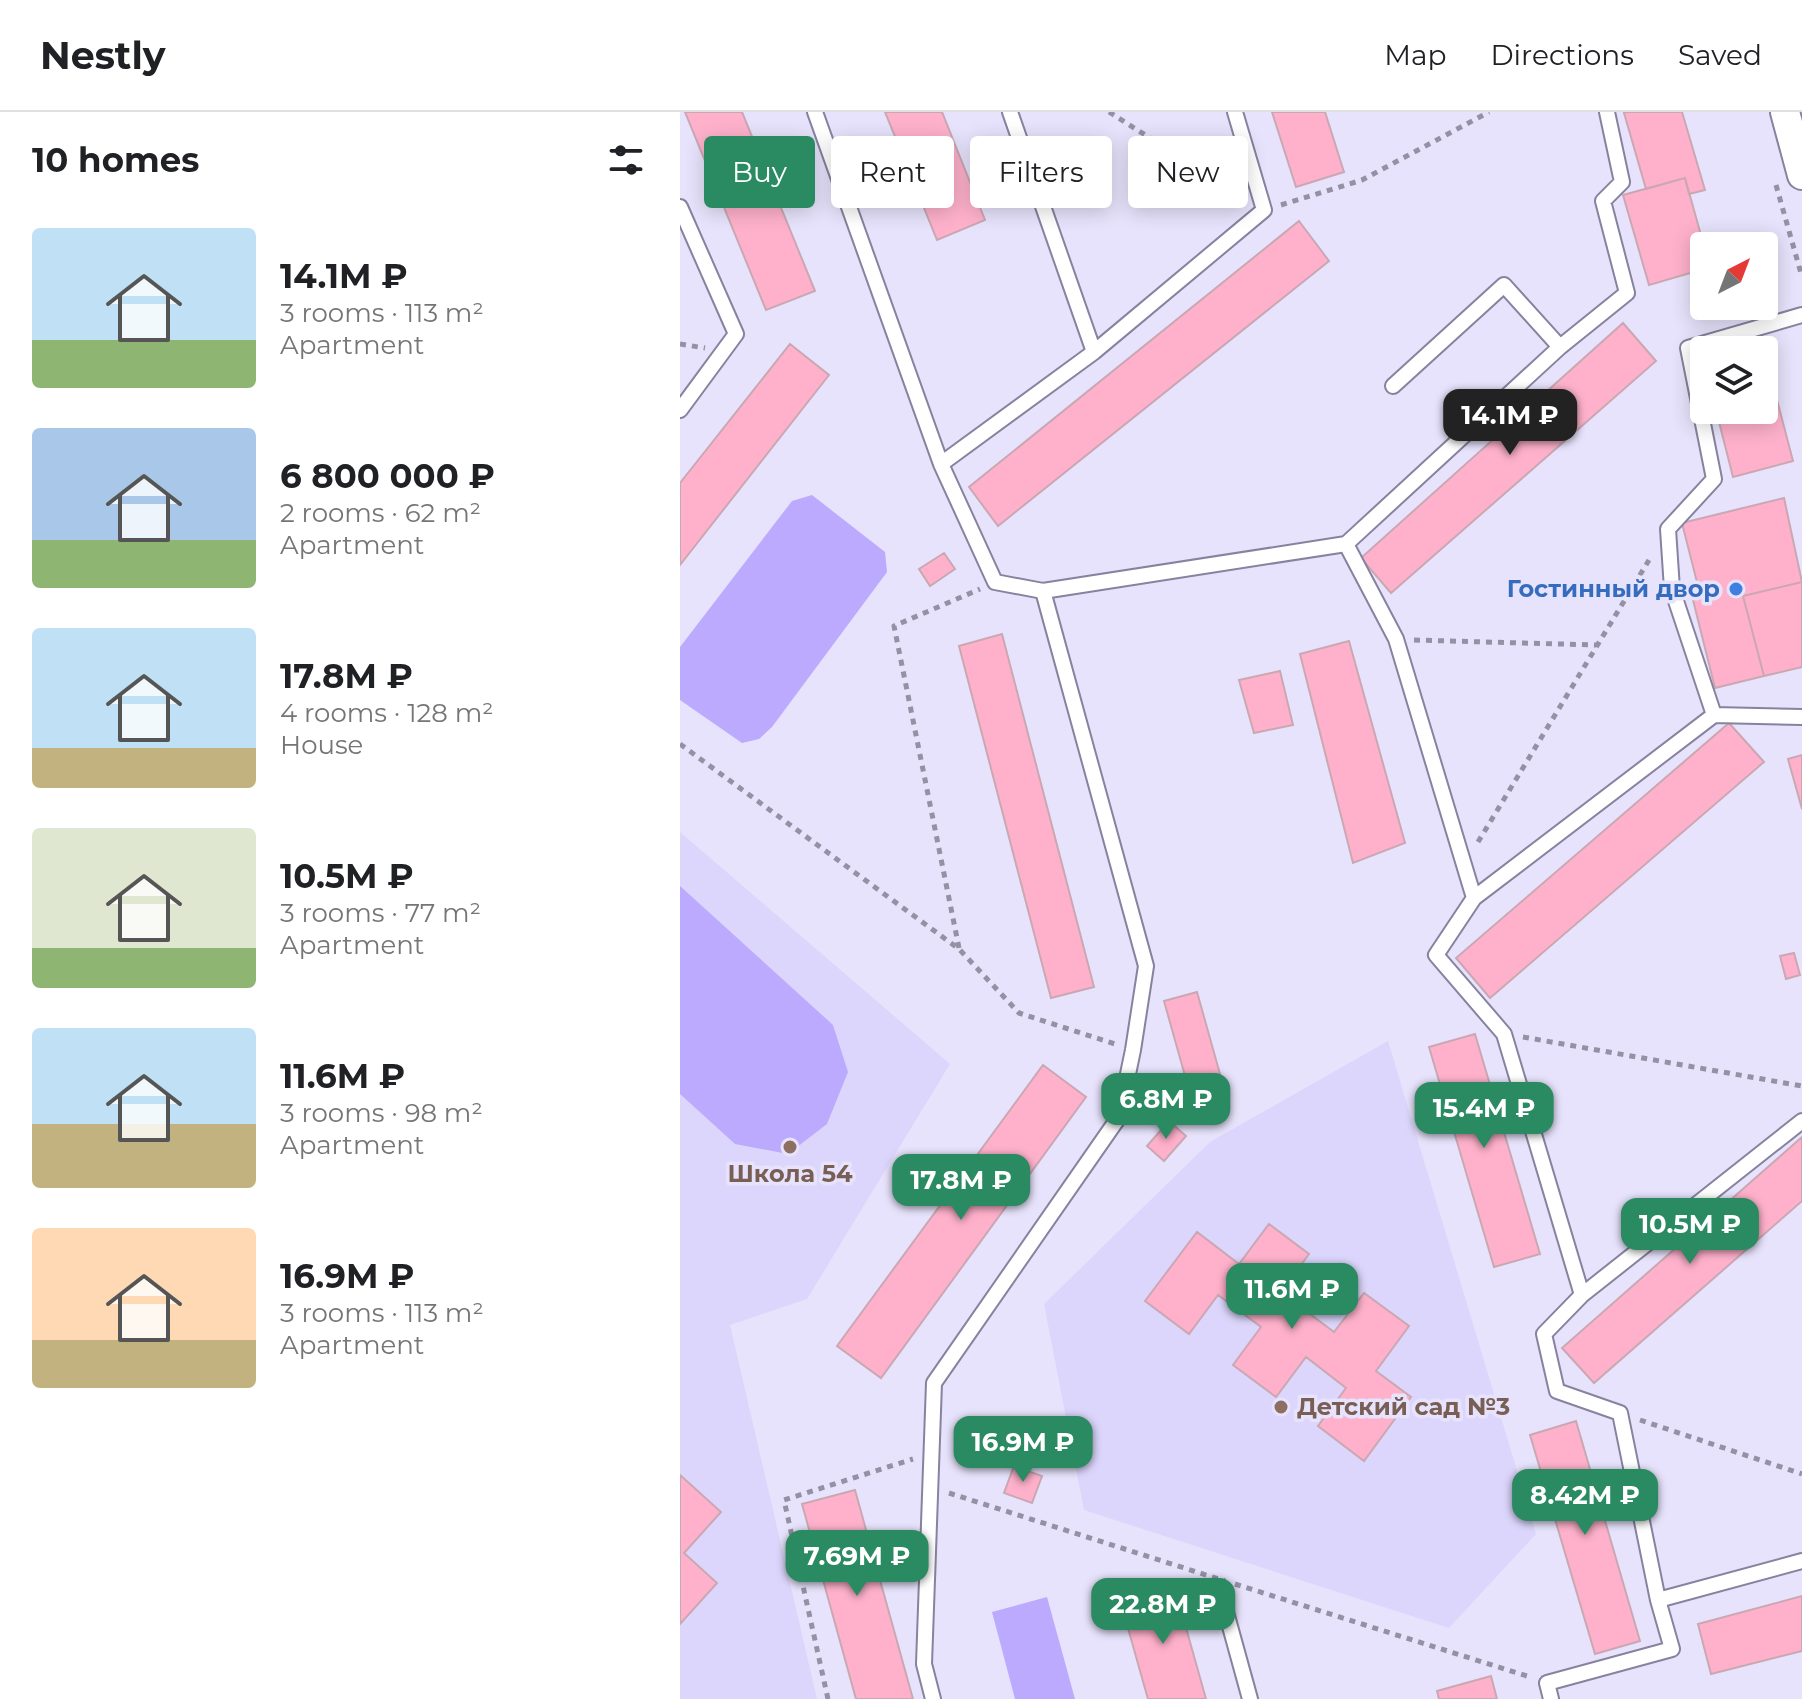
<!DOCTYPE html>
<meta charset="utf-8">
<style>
:root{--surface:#fff;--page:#f2f2f2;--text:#202124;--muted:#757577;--line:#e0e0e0;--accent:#2a8a62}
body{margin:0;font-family:Montserrat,sans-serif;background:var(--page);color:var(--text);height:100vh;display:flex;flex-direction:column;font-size:30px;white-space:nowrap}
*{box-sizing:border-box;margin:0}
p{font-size:26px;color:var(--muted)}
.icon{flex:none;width:44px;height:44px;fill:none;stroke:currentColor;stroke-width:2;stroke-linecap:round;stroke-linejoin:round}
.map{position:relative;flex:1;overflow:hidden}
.side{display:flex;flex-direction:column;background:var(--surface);width:680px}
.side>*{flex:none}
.guide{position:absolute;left:24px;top:24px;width:760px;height:72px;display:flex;gap:16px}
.needle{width:52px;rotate:42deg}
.buttons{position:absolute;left:1010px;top:120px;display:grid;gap:16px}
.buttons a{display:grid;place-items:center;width:88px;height:88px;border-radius:8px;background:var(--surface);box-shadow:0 4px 20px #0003;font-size:40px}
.price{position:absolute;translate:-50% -68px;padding:0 18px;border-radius:16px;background:var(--accent);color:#fff;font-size:26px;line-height:52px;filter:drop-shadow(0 2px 4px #0008)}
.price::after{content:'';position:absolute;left:50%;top:48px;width:24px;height:18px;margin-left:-12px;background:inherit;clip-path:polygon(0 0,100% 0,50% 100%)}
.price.on{background:#222;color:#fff}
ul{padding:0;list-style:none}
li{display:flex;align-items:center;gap:24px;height:200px;padding:0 32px}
li span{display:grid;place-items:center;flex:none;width:224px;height:160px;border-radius:8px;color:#555}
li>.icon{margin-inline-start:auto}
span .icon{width:96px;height:96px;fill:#fffc;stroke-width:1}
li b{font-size:34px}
h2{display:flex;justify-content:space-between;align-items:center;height:96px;padding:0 32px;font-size:34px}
.chip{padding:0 28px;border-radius:8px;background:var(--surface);box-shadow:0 4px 20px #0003;font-size:28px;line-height:72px}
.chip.on{background:var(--accent);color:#fff}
header{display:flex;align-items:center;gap:48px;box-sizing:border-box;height:112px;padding:0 40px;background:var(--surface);border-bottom:2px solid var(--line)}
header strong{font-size:38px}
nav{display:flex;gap:44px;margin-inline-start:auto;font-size:28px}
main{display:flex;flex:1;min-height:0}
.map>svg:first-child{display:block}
.built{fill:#dcd6fc}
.green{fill:#bcaafe}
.building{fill:#ffb1cc;stroke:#caa8b3;stroke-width:2}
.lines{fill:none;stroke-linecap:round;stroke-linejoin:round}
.service-casing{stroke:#87829e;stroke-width:18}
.minor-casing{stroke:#87829e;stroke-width:32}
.path{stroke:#9491a4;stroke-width:5;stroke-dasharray:6 6;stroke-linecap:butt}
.service{stroke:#fff;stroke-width:14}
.minor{stroke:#fff;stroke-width:28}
.shop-dot{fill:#3f7fe0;stroke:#e7e3fc;stroke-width:3}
.education-dot{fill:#8d6e63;stroke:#e7e3fc;stroke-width:3}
.labels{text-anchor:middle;stroke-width:7;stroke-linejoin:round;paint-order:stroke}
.shop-label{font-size:24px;font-weight:bold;fill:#366cbe;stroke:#e7e3fc;text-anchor:end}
.education-label{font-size:24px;font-weight:bold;fill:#785e54;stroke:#e7e3fc}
</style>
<header>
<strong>Nestly</strong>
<nav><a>Map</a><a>Directions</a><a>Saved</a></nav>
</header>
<main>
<section class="side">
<h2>10 homes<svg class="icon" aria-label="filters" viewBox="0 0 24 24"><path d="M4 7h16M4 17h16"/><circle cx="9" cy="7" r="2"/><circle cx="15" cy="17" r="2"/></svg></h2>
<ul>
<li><span style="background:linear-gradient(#bfe0f5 70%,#8fb573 0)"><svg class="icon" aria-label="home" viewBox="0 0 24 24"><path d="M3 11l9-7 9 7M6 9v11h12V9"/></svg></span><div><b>14.1M ₽</b><p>3 rooms · 113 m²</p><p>Apartment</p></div></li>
<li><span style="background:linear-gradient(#a9c7e8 70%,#8fb573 0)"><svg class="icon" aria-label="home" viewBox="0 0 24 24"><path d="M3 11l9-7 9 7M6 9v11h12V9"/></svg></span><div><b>6 800 000 ₽</b><p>2 rooms · 62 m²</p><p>Apartment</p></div></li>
<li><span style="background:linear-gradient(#bfe0f5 75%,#c2b280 0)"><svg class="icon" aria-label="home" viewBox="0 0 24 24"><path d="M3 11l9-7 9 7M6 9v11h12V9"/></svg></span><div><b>17.8M ₽</b><p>4 rooms · 128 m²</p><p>House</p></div></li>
<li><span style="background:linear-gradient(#dfe7d0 75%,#8fb573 0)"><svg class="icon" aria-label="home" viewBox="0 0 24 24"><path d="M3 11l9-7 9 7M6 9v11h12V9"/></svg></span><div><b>10.5M ₽</b><p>3 rooms · 77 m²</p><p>Apartment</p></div></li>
<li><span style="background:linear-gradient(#bfe0f5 60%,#c2b280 0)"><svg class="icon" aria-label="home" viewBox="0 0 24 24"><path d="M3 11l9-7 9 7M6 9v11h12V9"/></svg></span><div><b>11.6M ₽</b><p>3 rooms · 98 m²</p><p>Apartment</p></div></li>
<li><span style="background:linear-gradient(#ffd9b3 70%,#c2b280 0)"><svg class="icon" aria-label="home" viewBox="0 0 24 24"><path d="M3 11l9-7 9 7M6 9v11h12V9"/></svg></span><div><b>16.9M ₽</b><p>3 rooms · 113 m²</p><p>Apartment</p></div></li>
</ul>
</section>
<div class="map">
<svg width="1122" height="1587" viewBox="0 0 1122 1587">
<rect width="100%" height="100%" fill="#e7e3fc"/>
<path class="built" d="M0,720L270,952L127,1187L50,1213L137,1587H0Z
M708,929L856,1422L769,1516L404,1398L364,1192L530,1030Z"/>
<path class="green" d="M132,383L205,440L207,460L92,615L79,627L62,631L0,588V535L112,389Z
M0,774L153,913L168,960L147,1012L108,1042L55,1032L0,982Z
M367,1485L395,1587H335L312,1500Z"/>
<path class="building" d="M5,0H62L135,179L86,198Z
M205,0H262L305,108L257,128Z
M592,0H645L664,60L616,75Z
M947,0H1002L1025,78L1009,82L1005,66L966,77L944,1Z
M1005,66L1024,134V157L969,173L943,83Z
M619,109L649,149L318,414L289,375Z
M943,211L976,249L711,481L681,446Z
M110,232L149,263L0,453V371Z
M1084,246H1086L1113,349L1053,365L1036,298H1084Z
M1104,386L1122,470L1063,484L1084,564L1035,576L1013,488L1021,486L1002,411Z
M264,441L275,457L250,474L239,457Z
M1122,470V555L1084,564L1063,484Z
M322,522L414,875L371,886L279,534Z
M669,529L725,731L673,751L620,542Z
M600,559L613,613L574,621L559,568Z
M1049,611L1084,650L810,886L776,846Z
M1122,643V697L1108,647Z
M1114,841L1120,863L1106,867L1100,844Z
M517,880L540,962L507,971L484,889Z
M795,922L860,1142L814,1155L749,935Z
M363,953L406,985L201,1266L157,1234Z
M489,1009L506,1024L484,1049L467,1034Z
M1122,1025V1089L914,1271L882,1236Z
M589,1112L629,1142L601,1180L654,1220L684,1181L729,1214L696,1259L731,1285L684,1349L638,1314L666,1276L626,1245L596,1285L553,1253L581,1215L538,1183L509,1222L465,1189L517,1120L559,1152Z
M896,1309L960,1529L915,1542L850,1323Z
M334,1354L362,1364L352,1391L324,1381Z
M0,1363L41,1400L4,1441L37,1471L0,1512Z
M175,1378L233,1587H176L122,1392Z
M494,1473L526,1587H468L440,1488Z
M1122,1484V1539L1031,1562L1018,1512Z
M811,1564L817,1587H759L757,1579Z"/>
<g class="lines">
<defs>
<path id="service" d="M135,0L261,352L315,470L363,479L666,432L880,235L947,181L923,89L942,70L927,0
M0,95L56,222L0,298
M414,240L584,98L555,0
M713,274L824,173L880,235
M261,352L414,240L330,0
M666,432L716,527L794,786
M1034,603L992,477L988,417L1034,367L1008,236L1122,203
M902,1183L1122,1009
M978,1488L1122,1449
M543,1489L570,1587
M253,1587L244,1552L254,1271L439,1005L453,938L466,854L363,479
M871,1587L867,1571L992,1537L978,1488L940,1301L877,1279L864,1222L902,1183L824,922L756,843L794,786L1034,603L1122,605"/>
<path id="minor" d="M1105,0L1122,63"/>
</defs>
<use href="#service" class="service-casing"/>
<use href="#minor" class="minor-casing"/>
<path class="path" d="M429,0L560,83
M1096,73L1122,165
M601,93L682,68L809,0
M0,232L25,236
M734,528L916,533
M0,632L279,837L339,901L435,932
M798,730L969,448
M279,836L214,514L300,477
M843,925L1122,974
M960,1308L1122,1362
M269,1381L545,1469
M555,1472L850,1565
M148,1587L104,1388L233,1347"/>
<use href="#service" class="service"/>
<use href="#minor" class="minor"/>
</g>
<circle class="shop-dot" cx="1056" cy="477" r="8"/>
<g class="education-dot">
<circle cx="110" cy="1035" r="8"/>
<circle cx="601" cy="1295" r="8"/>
</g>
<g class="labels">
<g class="shop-label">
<text x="1040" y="485">Гостинный двор</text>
</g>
<g class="education-label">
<text x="110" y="1070">Школа 54</text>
<text x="617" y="1303" text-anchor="start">Детский сад №3</text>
</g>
</g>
</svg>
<div class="buttons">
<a><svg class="needle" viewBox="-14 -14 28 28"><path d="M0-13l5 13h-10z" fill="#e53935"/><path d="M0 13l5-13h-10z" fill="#757577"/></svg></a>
<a><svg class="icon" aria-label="layers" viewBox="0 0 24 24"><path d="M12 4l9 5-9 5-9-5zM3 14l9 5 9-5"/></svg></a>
</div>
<b class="price on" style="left:830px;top:345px">14.1M ₽</b>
<b class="price" style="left:486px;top:1029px">6.8M ₽</b>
<b class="price" style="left:804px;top:1038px">15.4M ₽</b>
<b class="price" style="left:281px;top:1110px">17.8M ₽</b>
<b class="price" style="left:1010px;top:1154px">10.5M ₽</b>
<b class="price" style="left:612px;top:1219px">11.6M ₽</b>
<b class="price" style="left:343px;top:1372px">16.9M ₽</b>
<b class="price" style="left:905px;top:1425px">8.42M ₽</b>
<b class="price" style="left:177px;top:1486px">7.69M ₽</b>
<b class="price" style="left:483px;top:1534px">22.8M ₽</b>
<div class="guide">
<a class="chip on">Buy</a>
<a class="chip">Rent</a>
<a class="chip">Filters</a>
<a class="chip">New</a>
</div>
</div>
</main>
